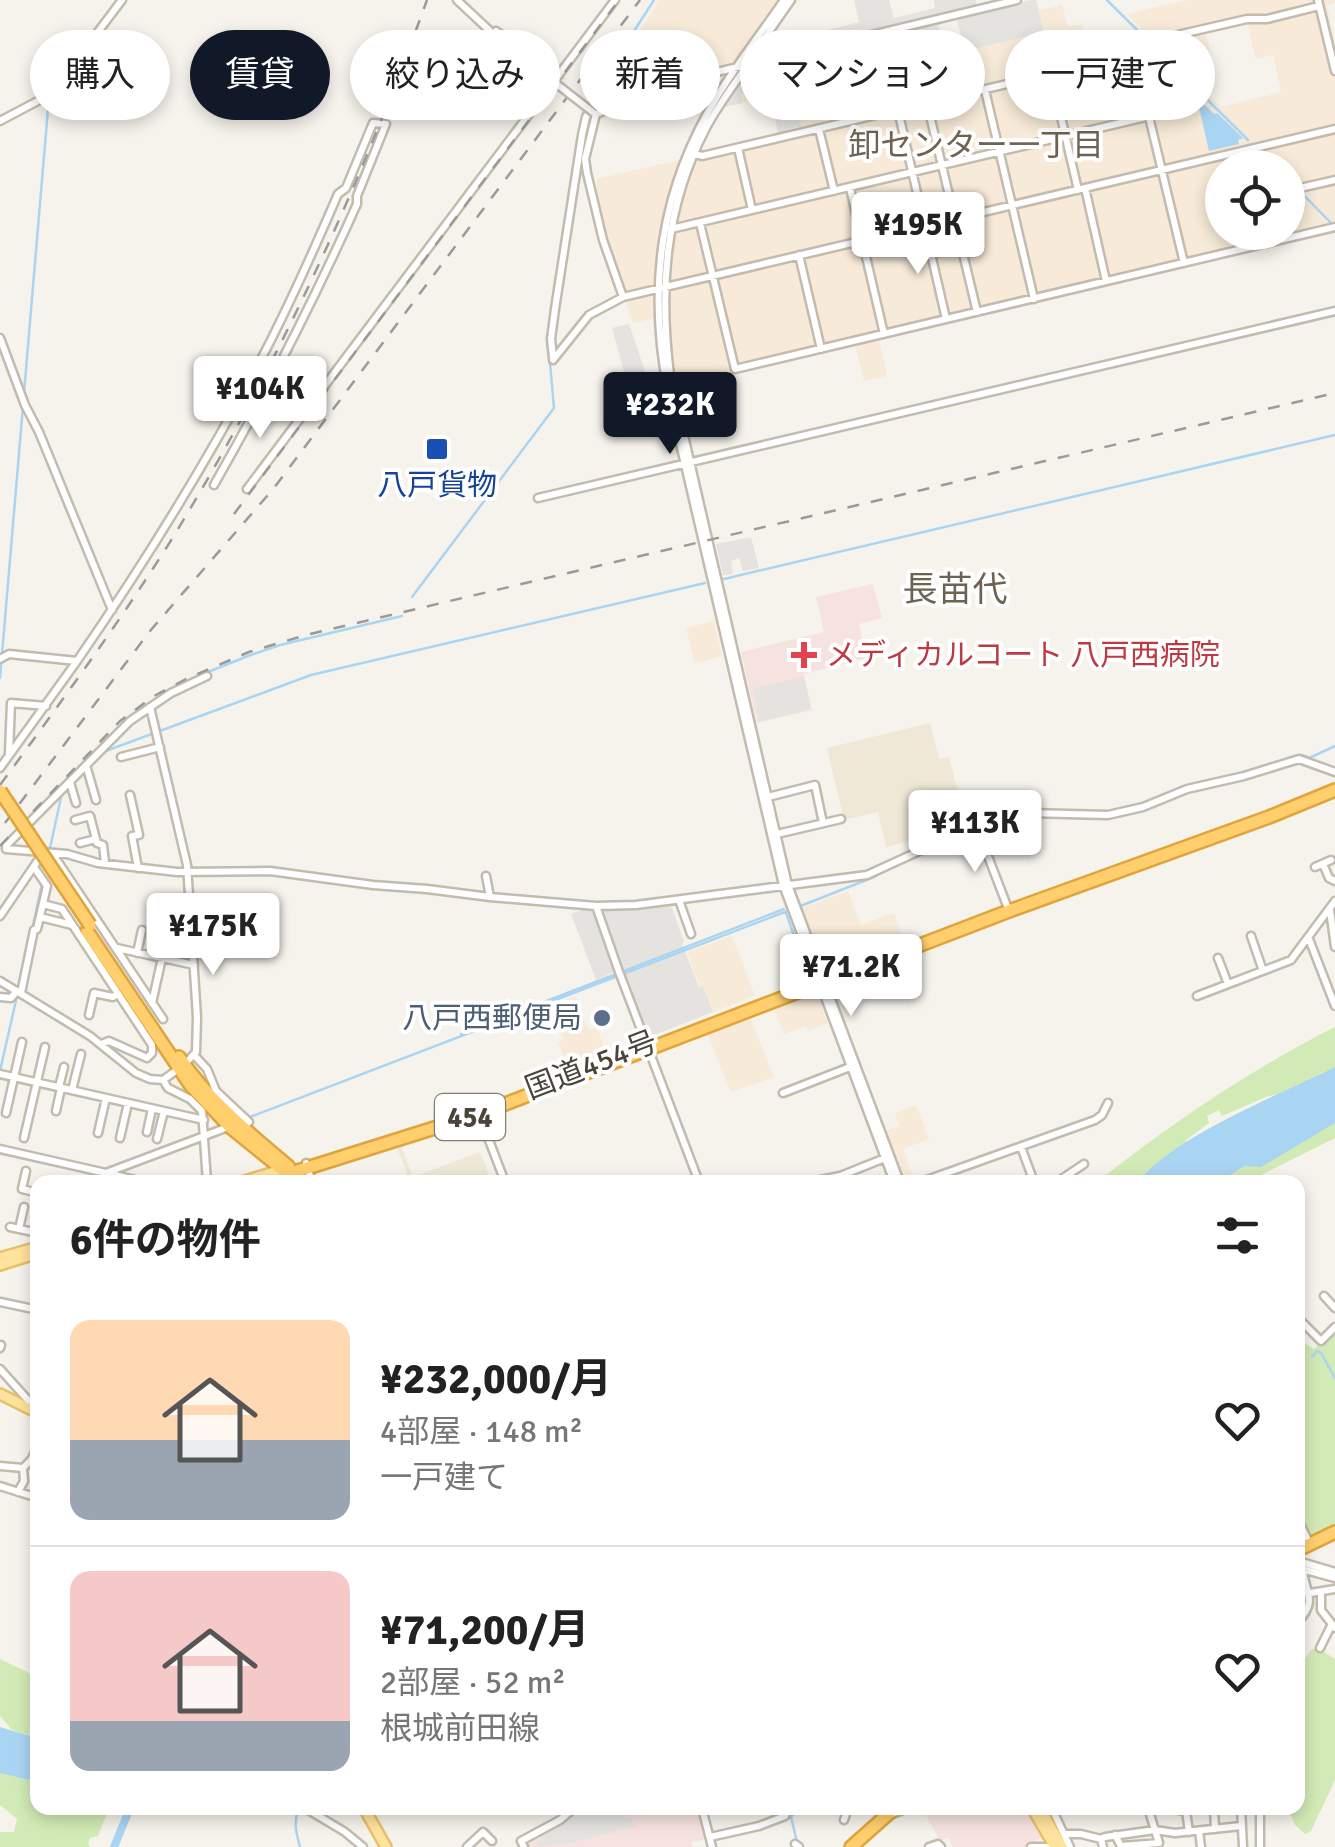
<!DOCTYPE html>
<html lang="ja">
<meta charset="utf-8">
<style>
:root{--surface:#fff;--page:#f6f6f6;--text:#222;--muted:#767676;--line:#e0e0e0;--accent:#111827}
body{margin:0;font-family:Signika,"Noto Sans JP",sans-serif;background:var(--page);color:var(--text);height:100vh;display:flex;flex-direction:column;font-size:38px;white-space:nowrap}
*{box-sizing:border-box;margin:0}
p{font-size:32px;color:var(--muted)}
.icon{flex:none;width:55px;height:55px;fill:none;stroke:currentColor;stroke-width:2;stroke-linecap:round;stroke-linejoin:round}
.map{position:relative;flex:1;overflow:hidden}
.sheet{position:absolute;left:30px;top:1175px;width:1275px;height:640px;display:flex;flex-direction:column;background:var(--surface);border-radius:20px;box-shadow:0 5px 15px #0003}
.sheet>*{flex:none}
.guide{position:absolute;left:30px;top:30px;width:1275px;height:90px;display:flex;gap:20px}
.buttons{position:absolute;left:1205px;top:150px;display:grid;gap:20px}
.buttons a{display:grid;place-items:center;width:100px;height:100px;border-radius:50%;background:var(--surface);box-shadow:0 5px 15px #0003;font-size:50px}
.price{position:absolute;translate:-50% -85px;padding:0 22px;border-radius:10px;background:#fff;color:#222;font-size:32px;line-height:65px;filter:drop-shadow(0 2px 5px #0008)}
.price::after{content:'';position:absolute;left:50%;top:60px;width:30px;height:22px;margin-left:-15px;background:inherit;clip-path:polygon(0 0,100% 0,50% 100%)}
.price.current{background:var(--accent);color:#fff}
ul{padding:0;list-style:none}
li{display:flex;align-items:center;gap:30px;height:250px;padding:0 40px}
li+li{border-top:2px solid var(--line)}
li span{display:grid;place-items:center;flex:none;width:280px;height:200px;border-radius:20px;color:#555}
li>.icon{margin-inline-start:auto}
span .icon{width:120px;height:120px;fill:#fffc;stroke-width:1}
li b{font-size:42px}
h2{display:flex;justify-content:space-between;align-items:center;height:120px;padding:0 40px;font-size:42px}
.pill{padding:0 35px;border-radius:45px;background:var(--surface);box-shadow:0 5px 15px #0003;font-size:35px;line-height:90px}
.pill.current{background:var(--accent);color:#fff}
.map>svg:first-child{display:block}
.commercial{fill:#f7ead8;fill-rule:evenodd}
.education{fill:#efe8d6}
.medical{fill:#f6e3e0}
.green{fill:#d2eab5}
.parking{fill:#e5e3e0}
.water{fill:#a9d4f2}
.lines{fill:none;stroke-linecap:round;stroke-linejoin:round}
.stream{stroke:#a9d4f2;stroke-width:2.5}
.river{stroke:#a9d4f2;stroke-width:8}
.minor-casing{stroke:#c2bbae;stroke-width:11}
.major-casing{stroke:#e6c16a;stroke-width:14}
.highway-casing{stroke:#e0a43c;stroke-width:16}
.minor{stroke:#fff;stroke-width:6}
.major{stroke:#ffe39c;stroke-width:9}
.highway{stroke:#ffcf6e;stroke-width:11}
.rail{stroke:#9a9a9a;stroke-width:2.5;stroke-dasharray:12 12;stroke-linecap:butt}
.minor-bridge-casing{stroke:#c2bbae;stroke-width:11;stroke-linecap:butt}
.highway-bridge-casing{stroke:#e0a43c;stroke-width:16;stroke-linecap:butt}
.minor-bridge{stroke:#fff;stroke-width:6}
.highway-bridge{stroke:#ffcf6e;stroke-width:11}
.transit-dot{fill:#1a4fb4;stroke:#fff;stroke-width:4}
.health-dot{fill:#e0444e;stroke:#fff;stroke-width:4}
.service-dot{fill:#5c6f8a;stroke:#fff;stroke-width:4}
.labels{text-anchor:middle;stroke-width:8;stroke-linejoin:round;paint-order:stroke}
.shield{fill:#fff;stroke:#817c74;stroke-width:2.5}
.shield-label{font-size:28px;font-weight:bold;fill:#4b4439}
.transit-label{font-size:30px;fill:#164399;stroke:#fff}
.health-label{font-size:30px;fill:#be3a42;stroke:#fff;text-anchor:start}
.service-label{font-size:30px;fill:#4e5e75;stroke:#fff;text-anchor:end}
.street-label{font-size:30px;fill:#4b4439;stroke:#fff}
.neighbourhood-label{font-size:32px;fill:#6e6250;stroke:#fff}
.quarter-label{font-size:35px;fill:#6e6250;stroke:#fff}
</style>
<div class="map">
<svg width="1335" height="1847" viewBox="0 0 1335 1847">
<rect width="100%" height="100%" fill="#f6f3ec"/>
<path class="commercial" d="M660,0H777L733,64L646,85L635,38Z
M1030,0H1036L1040,10L1062,5L1068,26L1082,24L1090,59L980,85L972,51L965,52L956,18Z
M1186,0H1335V3L1327,6L1335,40V231L879,339L887,376L864,381L855,345L678,386L672,362L669,315L633,323L602,232L596,179L698,156L886,110L885,108L778,133L770,97L725,107L753,66L939,22L956,91L913,101L914,104L1153,47L1155,43L1127,14ZM1247,22L1256,59L1273,55L1281,92L1221,107L1188,76L1214,70L1206,32ZM1222,168H1288V232H1222Z
M714,621L722,656L695,663L686,628Z
M848,891L861,925L894,913L903,940L830,966L823,963L802,908Z
M732,936L755,996L713,1012L703,986L700,987L687,952Z
M810,993L817,996L828,1023L809,1031L806,1026L784,1034L773,1006Z
M576,996L589,1030L597,1028L607,1055L568,1069L558,1042L563,1039L550,1005Z
M749,1015L774,1077L731,1092L707,1032Z
M916,1105L929,1139L903,1149L914,1181L906,1182L886,1131L899,1126L895,1113Z"/>
<path class="education" d="M930,723L939,759L949,757L967,825L912,849L909,841L886,847L878,812L844,820L827,748Z
M400,1143L413,1177L480,1152L492,1182H401L409,1179L396,1145Z"/>
<path class="medical" d="M873,584L882,618L859,624L866,658L804,674L812,710L757,723L741,652L824,632L816,597Z
M576,1808H700L709,1839L692,1842V1847H526L523,1841Z
M922,1808H1026L1044,1836L1027,1847H953L948,1838L940,1841Z"/>
<path class="green" d="M1335,1027V1067L1281,1093L1266,1097L1222,1116L1219,1110L1207,1116L1209,1123L1186,1140L1187,1143L1147,1171L1137,1182H1097C1172,1123 1250,1070 1335,1027Z
M1335,1123V1138L1247,1182H1219L1245,1166L1298,1144Z
M1335,1329V1528L1309,1539L1298,1518V1343L1302,1341L1314,1349Z
M1312,1649L1322,1651L1335,1659V1780L1311,1831L1305,1834L1295,1825L1288,1808H1298V1668Z
M0,1659L37,1677V1738L12,1730L0,1716Z
M0,1773L37,1782L38,1808H123L121,1812L107,1813L98,1836L90,1838L88,1843L90,1847H0V1832H14L17,1819L0,1805Z"/>
<path class="parking" d="M854,0H889L894,18L935,8L934,0H976L977,6L822,42L820,32L859,22Z
M1032,0H1036L1044,32L965,51L957,18Z
M937,23L939,31L928,34L943,94L886,107L877,72L903,66L899,51L874,57V61L809,77L808,74L791,78L802,126L778,132L768,87L741,94L743,103L725,107L753,66Z
M629,324L651,389L630,394L612,328Z
M751,537L759,568L743,571L739,558L731,561L733,574L723,575L716,544Z
M804,677L811,709L759,722L753,688Z
M671,905L684,942L682,944L699,987L703,986L713,1012L646,1038L619,970L596,980L571,914L584,909L626,910Z
M576,1808H623L625,1818L631,1817L634,1827L558,1846L557,1844L542,1847L536,1845L541,1838L538,1832Z"/>
<path class="water" d="M1203,103L1214,114L1217,113L1243,138L1238,140L1239,144L1209,151L1199,107Z
M1335,1067V1123L1261,1167L1245,1166L1219,1182H1137C1178,1134 1277,1096 1335,1067Z
M0,1727L37,1738V1782L0,1773Z"/>
<g class="lines">
<path class="stream" d="M1107,0L1248,140
M594,98L612,65L654,0
M1263,155L1276,168
M1288,179L1332,224
M24,393L49,97
M724,579L1335,435
M412,597L554,408L548,341
M203,674L248,656L280,645L402,616
M0,678L23,406
M134,714L156,699
M103,752L311,675L705,583
M1284,760L1302,755L1310,758
M1305,760L1335,746
M73,774L128,719
M1193,784L1239,774
M1029,816L1089,819L1130,813
M975,822L998,813L1030,810
M50,848L62,793
M49,849L82,855
M893,860L958,830
M188,875L263,874L369,887
M795,881L867,871
M398,884L549,899
M711,892L777,883
M798,907L874,877L883,871
M611,909L676,904
M786,913L797,944
M32,930L42,884
M461,1034L784,909
M0,1071L17,996
M250,1117L790,910
M1312,1357L1317,1351L1321,1353L1335,1378
M299,1808C293,1822 296,1832 300,1847
M797,1842L791,1817L799,1808"/>
<path class="river" d="M114,1847L130,1808"/>
<defs>
<path id="minor" d="M457,0L490,31L545,75
M784,0C762,32 738,63 718,95C660,188 647,286 668,392L783,885L894,1182
M791,0C776,21 762,42 748,64C734,85 718,105 706,128C665,207 659,288 670,375L788,885L900,1182
M1318,0L1335,71
M496,31L559,75
M490,36L546,92
M1151,41L1247,19H1267L1319,6
M1051,74L1078,190
M985,90L1034,299
M927,103L977,312
M898,110L946,319
M596,114L660,90L721,71L1017,0
M596,114L585,159L587,173L603,240L623,297
M0,121L51,94L122,0
M819,129L834,191
M738,148L752,210
M1250,149L1254,168
M693,153L702,156L1134,54L1184,263
M850,188L884,334
M1085,188L1106,281
M1300,188L1335,180
M700,223L735,369L1335,227
M671,229L1197,105
M1269,232L1272,242
M799,255L821,349
M0,338L25,405L39,432L112,610
M553,358L551,339L555,309L582,135L586,117L595,101
M553,360L589,315L623,297L1335,129
M247,489L615,0
M538,498L1335,311
M0,659L9,654L77,661C148,558 214,451 271,340C295,292 317,243 338,194L346,188L373,123L386,124L357,196V204C314,300 266,394 214,485
M207,676L171,693L130,721L6,846V849L67,854L98,863L177,872L270,871L373,885L427,889L490,897L596,906L636,905L867,875L976,825L1004,815L1029,813L1108,815L1143,807L1187,789L1244,776L1299,759L1335,772
M9,753L11,703L46,706
M121,757L160,747
M86,765L96,800
M0,768L77,661
M70,782L76,803
M130,795L139,835L132,836L138,868
M768,797L815,785L823,823
M75,820L90,816L97,843L103,845L105,863
M976,825L1009,911
M777,834L841,819
M80,843L96,839
M56,853V859L163,1019
M1323,864L1329,878L1335,881
M34,867L47,886L37,929
M1315,867L1331,860
M486,876L490,897
M679,900L691,934
M43,904L62,909L152,1045V1053L147,1058L109,1041L101,1044
M596,906L618,969L699,1182
M1330,910L1335,947
M0,916L43,853
M40,917L72,925
M1251,936L1263,971
M153,938L158,917L191,925
M1309,939L1335,1006
M117,948L194,965
M137,953L142,930
M1218,958L1228,984
M0,981L90,1036L136,1073L150,1079L163,1080L184,1065L196,1052L197,1017L187,865L150,707
M21,993L34,930
M1197,996L1291,960L1335,901
M0,997L11,998L17,991
M152,1003L162,958
M89,1015L94,993L113,997L118,994
M194,1055L207,1069L216,1091L249,1122L242,1127
M0,1074L204,1120
M163,1080L168,1088L190,1099L202,1111L207,1182
M59,1087L64,1067
M72,1090L81,1054
M783,1093L850,1067
M477,1109L505,1182
M56,1111L61,1088
M6,1113L22,1042
M147,1132L152,1109
M98,1133L106,1098
M24,1138L45,1047
M120,1138L128,1103
M157,1139L164,1111
M1021,1147L1034,1182
M0,1149L106,1173L228,1127
M306,1163L312,1182
M26,1171L22,1189L38,1193
M107,1173L143,1182
M811,1182L840,1176L885,1158
M921,1182L1095,1120L1102,1115L1108,1103
M1057,1182L1084,1164
M10,1227L38,1233
M19,1229L24,1207
M1324,1296L1335,1308
M0,1302L38,1310
M1298,1318L1321,1341L1335,1327
M0,1348L1,1345
M0,1369L36,1409
M0,1466L23,1468
M0,1486L38,1498
M18,1492L24,1481L23,1468L31,1460L38,1446
M1298,1520L1310,1544
M1298,1561L1335,1572
M1298,1568L1335,1578
M1321,1592V1610L1335,1628
M1310,1593L1335,1589
M1298,1622C1318,1600 1305,1594 1303,1569
M1320,1648L1332,1624
M305,1808L345,1832L363,1847
M702,1808L712,1847
M884,1808L892,1814L908,1808
M1165,1808L1186,1811L1189,1832
M1214,1808L1215,1829
M1241,1808L1243,1847
M1040,1815L1049,1810L1054,1813L1070,1847
M844,1820L848,1808
M1199,1831L1201,1847
M1064,1834H1081L1101,1839
M1115,1835L1121,1846L1159,1843L1148,1808
M710,1837L759,1826L785,1816L786,1814L779,1808
M795,1844L799,1847
M467,1847L483,1832L492,1841
M524,1847L521,1841L560,1820L574,1808
M929,1847L938,1844L941,1847
M1031,1847H1047
M1103,1847L1101,1839L1105,1837L1155,1830L1175,1833L1241,1826
M1260,1847V1808"/>
<path id="major" d="M242,1182L287,1168
M0,1258L38,1247
M0,1265L38,1253
M0,1394L38,1413
M364,1808L386,1847
M1032,1808L1055,1847
M1041,1810L1062,1847"/>
<path id="highway" d="M87,931L191,1086L230,1127L288,1174L479,1114L1009,911L1269,817L1335,790
M791,987L834,971
M179,1057C209,1101 249,1133 289,1167
M1298,1550L1335,1532
M851,1847L895,1808"/>
</defs>
<use href="#minor" class="minor-casing"/>
<use href="#major" class="major-casing"/>
<use href="#highway" class="highway-casing"/>
<use href="#minor" class="minor"/>
<use href="#major" class="major"/>
<use href="#highway" class="highway"/>
<path class="rail" d="M234,514L619,0
M0,785C59,705 117,626 170,542C276,370 359,189 427,0
M5,823L150,631L274,488L640,0
M0,846L120,721L154,696L186,679L249,652L306,635L581,570L1335,393"/>
<defs>
<path id="minor-bridge" d="M545,75L594,113"/>
<path id="highway-bridge" d="M0,791L90,925"/>
</defs>
<use href="#minor-bridge" class="minor-bridge-casing"/>
<use href="#highway-bridge" class="highway-bridge-casing"/>
<use href="#minor-bridge" class="minor-bridge"/>
<use href="#highway-bridge" class="highway-bridge"/>
</g>
<rect class="transit-dot" x="425" y="437" width="24" height="24" rx="5"/>
<path class="health-dot" d="M799 640h10v10h10v10h-10v10h-10v-10h-10v-10h10z"/>
<circle class="service-dot" cx="602" cy="1018" r="10"/>
<g class="labels">
<rect class="shield" x="435" y="1094" width="70" height="46" rx="8"/>
<g class="shield-label">
<text x="470" y="1127">454</text>
</g>
<g class="transit-label">
<text x="437" y="495">八戸貨物</text>
</g>
<g class="health-label">
<text x="826" y="665">メディカルコート 八戸西病院</text>
</g>
<g class="service-label">
<text x="582" y="1028">八戸西郵便局</text>
</g>
<g class="street-label">
<text transform="translate(591 1065) rotate(-21)" y="10">国道454号</text>
</g>
<g class="neighbourhood-label">
<text x="976" y="156">卸センター一丁目</text>
</g>
<g class="quarter-label">
<text x="955" y="601">長苗代</text>
</g>
</g>
</svg>
<div class="buttons">
<a><svg class="icon" aria-label="locate" viewBox="0 0 24 24"><circle cx="12" cy="12" r="6"/><path d="M12 2v4M12 18v4M2 12h4M18 12h4"/></svg></a>
</div>
<b class="price" style="left:918px;top:277px">¥195K</b>
<b class="price" style="left:260px;top:441px">¥104K</b>
<b class="price current" style="left:670px;top:457px">¥232K</b>
<b class="price" style="left:975px;top:875px">¥113K</b>
<b class="price" style="left:213px;top:978px">¥175K</b>
<b class="price" style="left:851px;top:1019px">¥71.2K</b>
<div class="guide">
<a class="pill">購入</a>
<a class="pill current">賃貸</a>
<a class="pill">絞り込み</a>
<a class="pill">新着</a>
<a class="pill">マンション</a>
<a class="pill">一戸建て</a>
</div>
<section class="sheet">
<h2>6件の物件<svg class="icon" aria-label="filters" viewBox="0 0 24 24"><path d="M4 7h16M4 17h16"/><circle cx="9" cy="7" r="2"/><circle cx="15" cy="17" r="2"/></svg></h2>
<ul>
<li><span style="background:linear-gradient(#ffd9b3 60%,#9aa5b1 0)"><svg class="icon" aria-label="home" viewBox="0 0 24 24"><path d="M3 11l9-7 9 7M6 9v11h12V9"/></svg></span><div><b>¥232,000/月</b><p>4部屋 · 148 m²</p><p>一戸建て</p></div><svg class="icon" aria-label="heart" viewBox="0 0 24 24"><path d="M12 20l-8-8c-3-5 5-10 8-4 3-6 11-1 8 4z"/></svg></li>
<li><span style="background:linear-gradient(#f6c9c9 75%,#9aa5b1 0)"><svg class="icon" aria-label="home" viewBox="0 0 24 24"><path d="M3 11l9-7 9 7M6 9v11h12V9"/></svg></span><div><b>¥71,200/月</b><p>2部屋 · 52 m²</p><p>根城前田線</p></div><svg class="icon" aria-label="heart" viewBox="0 0 24 24"><path d="M12 20l-8-8c-3-5 5-10 8-4 3-6 11-1 8 4z"/></svg></li>
</ul>
</section>
</div>
